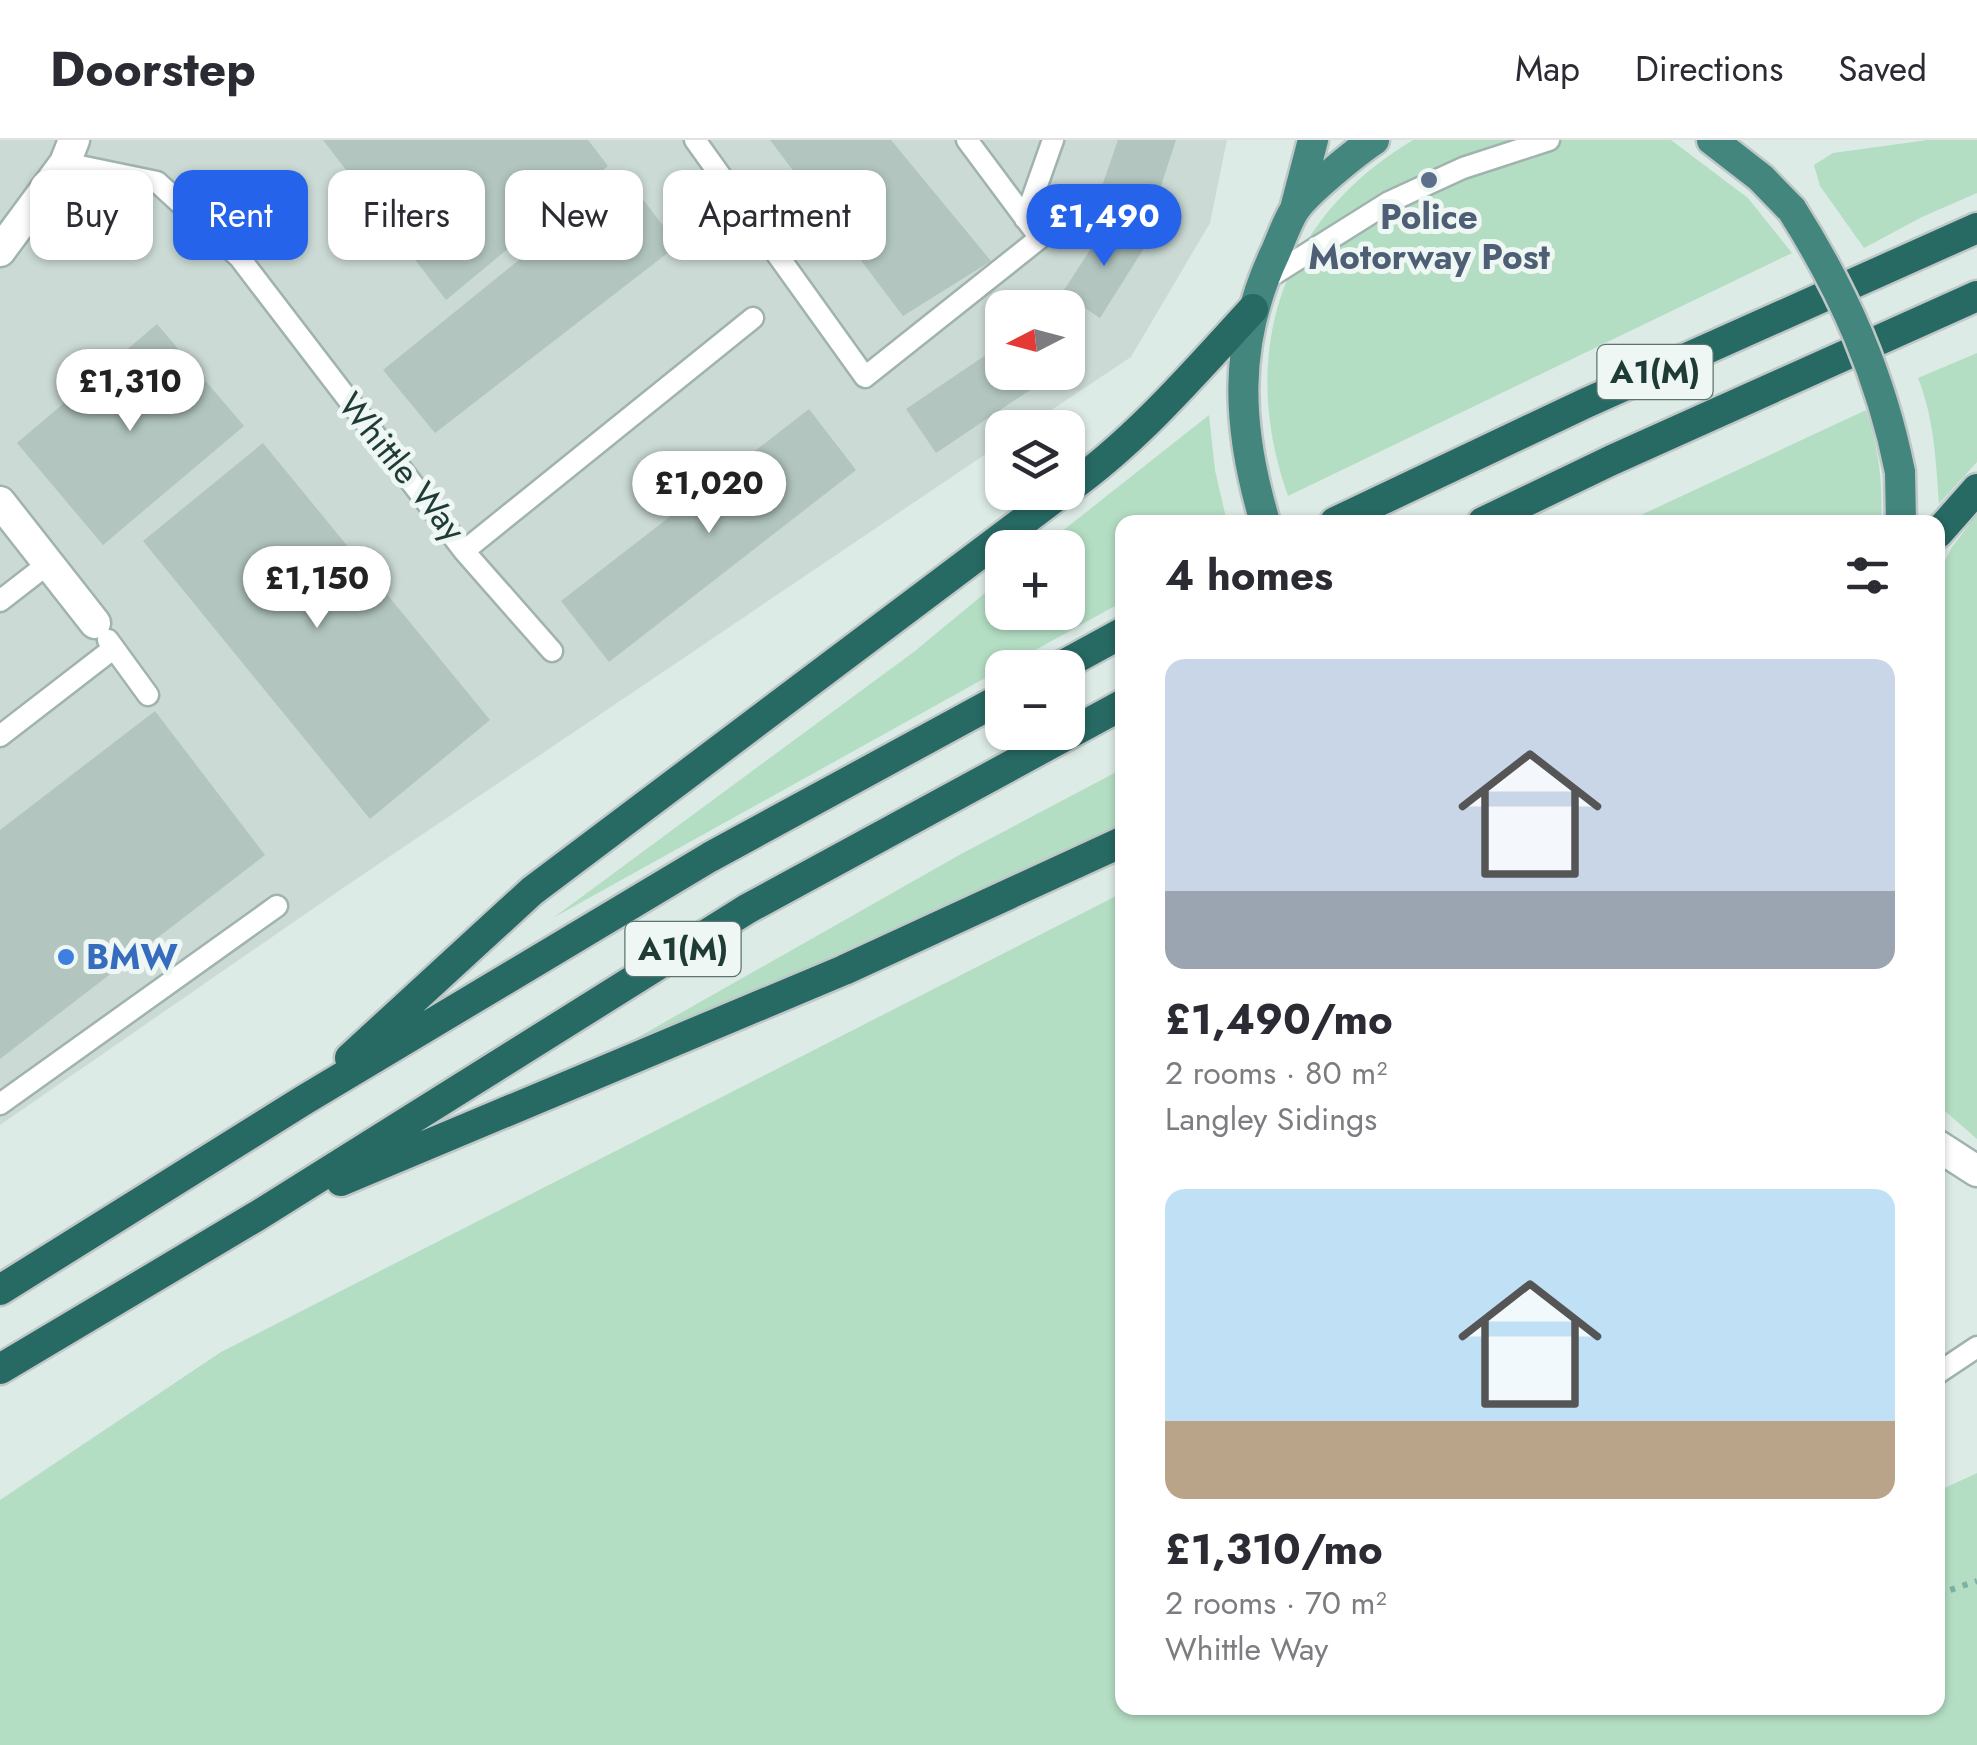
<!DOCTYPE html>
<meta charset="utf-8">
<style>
:root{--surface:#fff;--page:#f2f2f3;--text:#2b2b33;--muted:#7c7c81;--line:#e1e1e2;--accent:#2563eb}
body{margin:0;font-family:Jost,sans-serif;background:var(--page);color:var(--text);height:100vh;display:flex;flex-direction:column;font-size:38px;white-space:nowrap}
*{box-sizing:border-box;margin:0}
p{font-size:32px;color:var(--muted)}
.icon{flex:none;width:55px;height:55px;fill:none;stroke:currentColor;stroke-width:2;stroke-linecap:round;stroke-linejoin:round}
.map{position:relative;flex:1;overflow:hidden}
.side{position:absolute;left:1115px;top:375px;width:830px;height:1200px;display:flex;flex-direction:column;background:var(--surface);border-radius:20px;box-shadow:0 2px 8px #0004}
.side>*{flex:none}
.banner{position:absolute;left:30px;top:30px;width:935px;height:90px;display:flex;gap:20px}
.needle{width:65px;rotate:264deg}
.buttons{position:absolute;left:985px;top:150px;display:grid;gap:20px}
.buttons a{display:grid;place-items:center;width:100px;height:100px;border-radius:20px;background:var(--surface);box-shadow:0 2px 8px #0004;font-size:50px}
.price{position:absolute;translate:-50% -85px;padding:0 22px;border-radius:35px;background:#fff;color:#222;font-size:32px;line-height:65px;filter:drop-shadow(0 2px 5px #0008)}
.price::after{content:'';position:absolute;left:50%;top:60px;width:30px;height:22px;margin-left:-15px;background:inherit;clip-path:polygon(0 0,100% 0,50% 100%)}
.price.on{background:var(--accent);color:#fff}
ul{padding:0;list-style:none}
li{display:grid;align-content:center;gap:20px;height:530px;padding:0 50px}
li span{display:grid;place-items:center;height:310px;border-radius:20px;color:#555}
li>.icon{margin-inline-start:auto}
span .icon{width:180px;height:180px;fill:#fffc;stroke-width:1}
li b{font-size:42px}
h2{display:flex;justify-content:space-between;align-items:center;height:120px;padding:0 50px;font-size:42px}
.tag{padding:0 35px;border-radius:20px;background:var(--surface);box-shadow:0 2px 8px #0004;font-size:35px;line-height:90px}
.tag.on{background:var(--accent);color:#fff}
header{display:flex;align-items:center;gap:60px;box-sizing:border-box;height:140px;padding:0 50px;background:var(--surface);border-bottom:2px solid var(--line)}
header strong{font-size:48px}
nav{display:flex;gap:55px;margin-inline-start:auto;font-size:35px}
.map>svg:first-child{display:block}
.built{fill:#cbdad5;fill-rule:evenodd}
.green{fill:#b4dec4}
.building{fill:#b2c5bf}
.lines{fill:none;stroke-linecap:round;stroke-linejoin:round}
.service-casing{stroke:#a0b3ae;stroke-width:25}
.minor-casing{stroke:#a0b3ae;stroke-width:35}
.trunk-casing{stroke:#c0c8c7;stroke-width:35}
.motorway-casing{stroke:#c0c8c7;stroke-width:35}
.path{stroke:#7bb1a6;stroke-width:6;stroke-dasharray:5 8;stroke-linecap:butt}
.service{stroke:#fff;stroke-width:20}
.minor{stroke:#fff;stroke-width:30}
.trunk{stroke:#42867e;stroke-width:30}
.motorway{stroke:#276963;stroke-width:30}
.trunk-bridge-casing{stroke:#c0c8c7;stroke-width:35;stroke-linecap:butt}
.trunk-bridge{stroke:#42867e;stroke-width:30}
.service-dot{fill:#5c6f8a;stroke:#eef7f3;stroke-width:4}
.shop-dot{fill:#3f7fe0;stroke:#eef7f3;stroke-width:4}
.labels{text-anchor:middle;stroke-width:10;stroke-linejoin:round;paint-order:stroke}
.shield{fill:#eef7f3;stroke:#5c736f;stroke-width:2.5}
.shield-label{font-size:32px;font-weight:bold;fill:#1e3b36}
.service-label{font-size:35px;font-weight:bold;fill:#4e5e75;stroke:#eef7f3}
.street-label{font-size:35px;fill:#1e3b36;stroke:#eef7f3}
.shop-label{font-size:35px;font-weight:bold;fill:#366cbe;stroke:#eef7f3;text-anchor:start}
</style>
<header>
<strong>Doorstep</strong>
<nav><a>Map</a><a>Directions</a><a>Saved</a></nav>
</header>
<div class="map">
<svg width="1977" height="1605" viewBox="0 0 1977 1605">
<rect width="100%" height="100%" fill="#ddebe6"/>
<path class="built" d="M0,0H1227L1210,83L1131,217L1026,287L1002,288V303L343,748L0,985ZM1002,168H1068V232H1002Z"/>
<path class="green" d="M1413,0H1671L1748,58L1792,113L1288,356C1237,212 1281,79 1413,0Z
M1927,0H1977V53L1922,77L1864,108L1820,46L1814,25L1833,13Z
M1977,213V322L1939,364C1936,321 1934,278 1918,238Z
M1866,270C1879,309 1883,342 1881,382H1626Z
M1209,275L1215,330L1227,382H1122V462L553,778L915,511L1002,439V472H1068V408L1042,407Z
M1977,374V999L1938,965V434L1952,407Z
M1122,629V684L575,933L961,714Z
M1122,753V1568H1938V1351L1977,1333V1605H0V1360L221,1212Z"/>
<path class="building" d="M323,0H588L608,26L446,160Z
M770,0H891L991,121L903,176Z
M1118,0H1176L1154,67L1101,49Z
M624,35L678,105L435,293L383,230Z
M1109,81L1146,105L1100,178L1062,153Z
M157,184L244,286L103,405L17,303Z
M1002,204V232H1057L936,313L906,269Z
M809,269L856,330L609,522L561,461Z
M263,303L490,580L370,679L143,401Z
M155,571L265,715L0,919V690Z"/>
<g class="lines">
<defs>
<path id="service" d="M695,0L865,237L1040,98L967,0
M65,23L157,42L239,117L464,411L753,178
M1025,79L1053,0
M1268,138L1389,62L1463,28L1549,0
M464,411L552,511
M0,461L49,423
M108,500L148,555
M0,596L114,508
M0,964L277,766
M1938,1233L1977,1207"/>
<path id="minor" d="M0,111L65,23L74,0
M0,362L95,483
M1938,1006L1977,1031"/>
<path id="trunk" d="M1712,0L1761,38L1792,70
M1295,69L1313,0
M1900,332L1901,382
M1265,382C1237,288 1232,204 1275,113C1281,100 1286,84 1294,71C1304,54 1356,12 1374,0"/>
<path id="motorway" d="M1068,349C1138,299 1195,232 1253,169
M1335,382L1586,263L1977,88
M1483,382L1612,320L1977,156
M1938,393L1977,349
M1058,528L1122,493
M350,918L532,751L1062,352
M341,1041L844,830L1122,702
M0,1150L304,960L710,717L1002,558
M0,1229L257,1076L747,769L1122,565"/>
</defs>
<use href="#service" class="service-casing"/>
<use href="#minor" class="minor-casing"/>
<use href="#trunk" class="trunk-casing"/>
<use href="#motorway" class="motorway-casing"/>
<path class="path" d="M1938,1454L1977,1441"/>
<use href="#service" class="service"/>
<use href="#minor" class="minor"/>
<use href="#trunk" class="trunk"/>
<use href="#motorway" class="motorway"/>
<defs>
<path id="trunk-bridge" d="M1792,70C1844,152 1881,236 1900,332"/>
</defs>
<use href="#trunk-bridge" class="trunk-bridge-casing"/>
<use href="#trunk-bridge" class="trunk-bridge"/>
</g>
<circle class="service-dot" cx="1429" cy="40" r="10"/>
<circle class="shop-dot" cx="66" cy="817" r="10"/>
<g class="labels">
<g class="shield">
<rect x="1597.5" y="205" width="115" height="54" rx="8"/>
<rect x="625.5" y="782" width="115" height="54" rx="8"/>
</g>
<g class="shield-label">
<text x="1655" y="243">A1(M)</text>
<text x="683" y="820">A1(M)</text>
</g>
<g class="service-label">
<text x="1429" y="89">Police<tspan x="1429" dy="40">Motorway Post</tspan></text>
</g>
<g class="street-label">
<text transform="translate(402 327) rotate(51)" y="12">Whittle Way</text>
</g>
<g class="shop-label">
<text x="86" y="829">BMW</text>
</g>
</g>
</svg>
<div class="buttons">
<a><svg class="needle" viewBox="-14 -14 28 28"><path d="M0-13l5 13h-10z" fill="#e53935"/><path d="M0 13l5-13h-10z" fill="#7c7c81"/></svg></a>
<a><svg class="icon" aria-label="layers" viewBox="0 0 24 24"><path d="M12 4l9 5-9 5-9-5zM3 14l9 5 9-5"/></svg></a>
<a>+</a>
<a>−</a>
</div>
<b class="price on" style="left:1104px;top:129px">£1,490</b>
<b class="price" style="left:130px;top:294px">£1,310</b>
<b class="price" style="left:709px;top:396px">£1,020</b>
<b class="price" style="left:317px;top:491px">£1,150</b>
<div class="banner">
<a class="tag">Buy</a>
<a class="tag on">Rent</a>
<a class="tag">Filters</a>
<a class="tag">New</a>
<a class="tag">Apartment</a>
</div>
<section class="side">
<h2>4 homes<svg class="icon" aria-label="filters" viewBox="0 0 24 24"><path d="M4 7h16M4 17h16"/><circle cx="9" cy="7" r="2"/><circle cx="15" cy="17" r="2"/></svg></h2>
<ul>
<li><span style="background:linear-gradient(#c9d6e8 75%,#9aa5b1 0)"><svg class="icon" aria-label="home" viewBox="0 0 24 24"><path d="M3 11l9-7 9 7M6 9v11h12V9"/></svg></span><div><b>£1,490/mo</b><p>2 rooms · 80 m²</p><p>Langley Sidings</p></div></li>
<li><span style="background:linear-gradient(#bfe0f5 75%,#b9a48a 0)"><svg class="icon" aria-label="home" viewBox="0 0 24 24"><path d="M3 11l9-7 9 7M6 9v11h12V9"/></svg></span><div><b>£1,310/mo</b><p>2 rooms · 70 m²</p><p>Whittle Way</p></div></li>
</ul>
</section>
</div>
